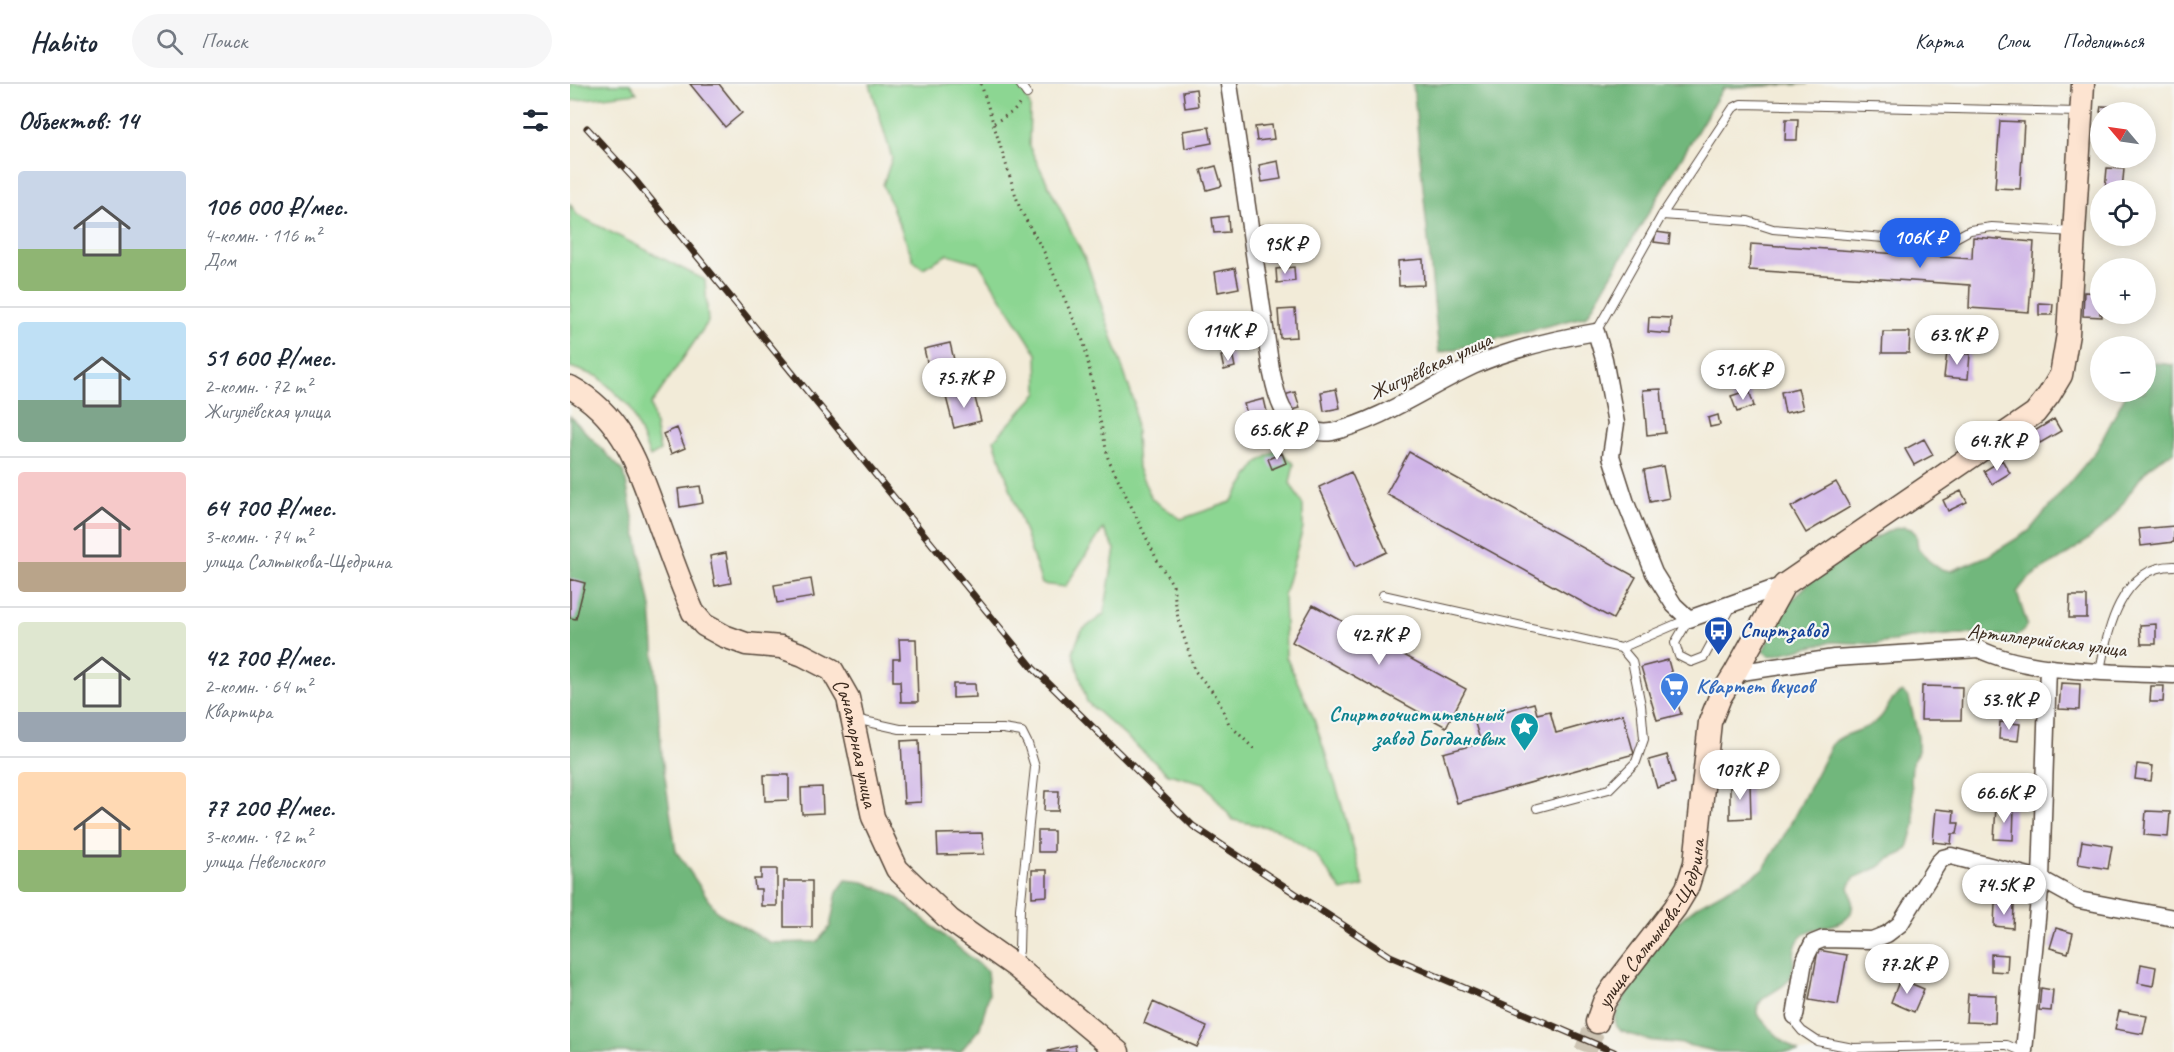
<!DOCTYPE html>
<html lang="ru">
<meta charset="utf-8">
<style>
:root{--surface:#fff;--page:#f6f6f7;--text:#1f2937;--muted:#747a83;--line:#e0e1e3;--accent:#2563eb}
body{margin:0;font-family:Caveat,sans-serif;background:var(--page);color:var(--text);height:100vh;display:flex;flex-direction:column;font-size:22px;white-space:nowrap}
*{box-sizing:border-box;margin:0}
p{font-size:20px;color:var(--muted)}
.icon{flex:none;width:33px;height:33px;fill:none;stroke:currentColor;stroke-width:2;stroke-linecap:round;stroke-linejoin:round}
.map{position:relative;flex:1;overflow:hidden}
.side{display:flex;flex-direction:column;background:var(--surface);width:570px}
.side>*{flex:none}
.needle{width:39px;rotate:299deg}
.fabs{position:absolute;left:1520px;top:18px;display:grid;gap:12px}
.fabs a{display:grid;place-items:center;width:66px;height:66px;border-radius:50%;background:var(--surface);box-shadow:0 3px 15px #0003;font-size:30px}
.price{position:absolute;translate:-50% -51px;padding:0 14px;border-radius:21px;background:#fff;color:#222;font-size:20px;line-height:39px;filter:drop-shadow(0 2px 3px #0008)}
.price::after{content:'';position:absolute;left:50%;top:36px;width:18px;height:14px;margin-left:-9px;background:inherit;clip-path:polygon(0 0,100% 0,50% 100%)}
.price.selected{background:var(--accent);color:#fff}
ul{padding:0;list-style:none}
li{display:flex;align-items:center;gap:18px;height:150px;padding:0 18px}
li+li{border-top:2px solid var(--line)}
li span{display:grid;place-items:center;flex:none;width:168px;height:120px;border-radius:6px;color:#555}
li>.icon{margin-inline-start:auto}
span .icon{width:72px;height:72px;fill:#fffc;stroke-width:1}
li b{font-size:26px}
h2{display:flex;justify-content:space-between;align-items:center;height:72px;padding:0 18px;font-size:26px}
header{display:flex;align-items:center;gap:36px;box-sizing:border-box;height:84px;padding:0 30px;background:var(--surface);border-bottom:2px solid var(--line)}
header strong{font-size:28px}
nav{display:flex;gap:33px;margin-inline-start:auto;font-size:21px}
.search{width:420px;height:54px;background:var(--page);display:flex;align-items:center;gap:15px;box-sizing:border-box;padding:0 21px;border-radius:33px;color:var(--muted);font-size:22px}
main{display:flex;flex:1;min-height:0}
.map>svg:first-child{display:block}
.green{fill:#8cd692;stroke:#648058;stroke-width:1.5}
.forest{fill:#71b77c;stroke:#56704d;stroke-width:1.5}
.building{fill:#cfb4e7}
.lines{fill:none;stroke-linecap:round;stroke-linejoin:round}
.secondary-tunnel{stroke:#cdc4b3;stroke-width:22;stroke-dasharray:22 11;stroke-linecap:butt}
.lane-casing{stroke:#56473a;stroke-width:10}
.street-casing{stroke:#56473a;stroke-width:19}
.secondary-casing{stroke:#56473a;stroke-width:25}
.path{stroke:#56473a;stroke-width:3;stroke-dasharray:1.5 4.5;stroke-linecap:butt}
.lane{stroke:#fff;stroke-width:8}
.street{stroke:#fff;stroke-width:16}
.secondary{stroke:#fde4d1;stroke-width:22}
.rail-casing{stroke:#3b2a1e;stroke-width:7}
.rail{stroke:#f6f6f2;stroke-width:4.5;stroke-dasharray:14;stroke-linecap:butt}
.labels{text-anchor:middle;stroke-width:4.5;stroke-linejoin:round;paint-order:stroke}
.street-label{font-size:21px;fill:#3b2a1e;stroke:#f6f6f2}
.transit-label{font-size:21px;font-weight:bold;fill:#164399;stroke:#f6f6f2;text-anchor:start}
.shop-label{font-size:21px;font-weight:bold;fill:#366cbe;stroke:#f6f6f2;text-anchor:start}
.culture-label{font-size:21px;font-weight:bold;fill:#0d838f;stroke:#f6f6f2;text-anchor:end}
</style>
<header>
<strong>Habito</strong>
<div class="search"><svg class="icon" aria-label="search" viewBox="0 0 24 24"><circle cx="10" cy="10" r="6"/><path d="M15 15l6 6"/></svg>Поиск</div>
<nav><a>Карта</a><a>Слои</a><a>Поделиться</a></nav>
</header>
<main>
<section class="side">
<h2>Объектов: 14<svg class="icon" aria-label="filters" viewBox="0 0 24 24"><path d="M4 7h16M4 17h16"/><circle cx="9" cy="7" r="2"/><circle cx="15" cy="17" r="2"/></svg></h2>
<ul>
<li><span style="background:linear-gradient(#c9d6e8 65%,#8fb573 0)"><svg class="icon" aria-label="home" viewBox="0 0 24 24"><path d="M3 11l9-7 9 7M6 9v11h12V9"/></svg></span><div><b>106 000 ₽/мес.</b><p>4-комн. · 116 m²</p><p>Дом</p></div></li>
<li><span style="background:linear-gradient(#bfe0f5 65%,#7fa58c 0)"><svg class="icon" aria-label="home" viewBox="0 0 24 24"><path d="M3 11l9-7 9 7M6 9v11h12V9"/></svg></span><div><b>51 600 ₽/мес.</b><p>2-комн. · 72 m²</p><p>Жигулёвская улица</p></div></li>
<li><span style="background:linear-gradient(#f6c9c9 75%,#b9a48a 0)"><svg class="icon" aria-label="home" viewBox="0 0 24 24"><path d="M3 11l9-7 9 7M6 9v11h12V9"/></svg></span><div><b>64 700 ₽/мес.</b><p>3-комн. · 74 m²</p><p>улица Салтыкова-Щедрина</p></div></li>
<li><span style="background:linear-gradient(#dfe7d0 75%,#9aa5b1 0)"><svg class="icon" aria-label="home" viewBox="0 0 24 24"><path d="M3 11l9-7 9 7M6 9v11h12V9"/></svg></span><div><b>42 700 ₽/мес.</b><p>2-комн. · 64 m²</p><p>Квартира</p></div></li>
<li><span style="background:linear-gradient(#ffd9b3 65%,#8fb573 0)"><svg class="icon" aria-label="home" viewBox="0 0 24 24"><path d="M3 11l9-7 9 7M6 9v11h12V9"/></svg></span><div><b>77 200 ₽/мес.</b><p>3-комн. · 92 m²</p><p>улица Невельского</p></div></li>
</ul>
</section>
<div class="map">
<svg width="1604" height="968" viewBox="0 0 1604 968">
<rect width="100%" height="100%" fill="#f6f6f2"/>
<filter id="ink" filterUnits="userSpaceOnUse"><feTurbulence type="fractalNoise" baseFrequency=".0167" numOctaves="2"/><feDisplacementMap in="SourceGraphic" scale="12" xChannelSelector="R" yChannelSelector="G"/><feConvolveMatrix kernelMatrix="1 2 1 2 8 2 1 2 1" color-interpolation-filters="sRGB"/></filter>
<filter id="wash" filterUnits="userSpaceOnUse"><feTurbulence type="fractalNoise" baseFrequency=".008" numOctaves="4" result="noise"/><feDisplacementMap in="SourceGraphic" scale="24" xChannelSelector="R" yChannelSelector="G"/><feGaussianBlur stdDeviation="1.35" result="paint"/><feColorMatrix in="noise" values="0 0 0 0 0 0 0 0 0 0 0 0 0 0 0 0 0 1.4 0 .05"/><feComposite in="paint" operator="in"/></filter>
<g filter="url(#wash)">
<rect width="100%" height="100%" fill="#f2ebd8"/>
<path class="green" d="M0,0H60L67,9L0,17Z
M300,0H451L460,22L459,62L517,179L564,318L568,384L582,415L611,435L661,418L687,379L708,365L724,380L720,399L733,421V444L714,511L716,573L743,632L768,708L794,802L772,807L746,771L707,745L663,736L634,699L598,690L517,618L503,568L511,547L534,530L545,465L533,445L495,503L472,500L424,356L468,309L467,270L409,179L378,170L353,184L344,177L313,101L322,74Z
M0,120L7,131L135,196L138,238L81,321L90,367L80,373L60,323L29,293L0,283Z"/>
<path class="forest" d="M843,0H1238L1153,4L1017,232L869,269Z
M1585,279L1604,281V368C1567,382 1563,413 1538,438C1524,452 1507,464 1490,475C1474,485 1456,492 1447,509L1457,540L1452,549L1446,552L1393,550L1340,554L1308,560L1262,558L1200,572L1193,567L1216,522L1240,498L1299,457L1323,445L1334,443L1341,445L1346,450L1348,464L1358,476L1370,485L1381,487L1420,471L1459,447L1526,367L1557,308H1575V282Z
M0,332L54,388L81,523L92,673L106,767L147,828L201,859L247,858L260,843L267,808L276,796L294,798L324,811L417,887L419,910L410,944L390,968H0Z
M1332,608L1339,614L1348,652V667L1342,680L1341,696L1345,740L1338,764L1333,769L1319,775L1309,783L1284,794L1279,803C1296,852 1247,834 1230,854C1220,866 1228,885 1217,898C1206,910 1186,911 1187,930C1198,943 1214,960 1229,968H1149L1113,960L1077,956L1051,947L1046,941L1045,934L1065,889L1099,845L1127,822L1193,786L1215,750L1262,660C1275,647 1295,648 1308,636C1318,627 1319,614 1332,608Z"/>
<g id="blocks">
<path class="building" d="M120,0H149L172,29L155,43Z
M626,5L628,22L615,24L613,7Z
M1531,22L1550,23L1549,28H1530Z
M1216,35H1228L1227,56H1215Z
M1430,37L1454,38L1450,105L1425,104Z
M702,41L704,55L687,57L685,43Z
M639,43L642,59L615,64L613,47Z
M708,77L711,95L692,98L689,81Z
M646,82L652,102L637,106L631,86Z
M1537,84L1554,85L1552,106H1535Z
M658,132L659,148L644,149L642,134Z
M699,140L701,159L689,160L687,142Z
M1086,148L1100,150L1099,160L1084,158Z
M1403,153L1464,158L1459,228L1399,224L1400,201L1179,186L1181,160L1402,175Z
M703,165L704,176L693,177V166Z
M853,175L854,201L829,202L828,177Z
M724,183L725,197L707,199L706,185Z
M665,184L669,204L648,208L645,188Z
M1514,208L1530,209V230H1532V233L1513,232Z
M1469,219L1483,220L1482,231H1469Z
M725,225L727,253L710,254L708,226Z
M678,230L680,252L665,254L662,232Z
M1079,233L1101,234L1100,250L1078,248Z
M1313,248H1340L1339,269H1312Z
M380,259L385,280L359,286L354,265Z
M1377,268L1400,270L1398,295L1374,293Z
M662,269L665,283L654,286L651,272Z
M1228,304L1233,325L1215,329L1211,308Z
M766,305L770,324L754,327L751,308Z
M1091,305L1095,349L1077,351L1073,306Z
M403,306L411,337L384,344L376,313Z
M1179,306L1184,322L1167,328L1161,312Z
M725,308L730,324L719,327L714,311Z
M694,315L697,328L678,333L674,320Z
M1148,331L1150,341L1140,343L1138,334Z
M1484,335L1491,347L1470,359L1463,348Z
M107,344L115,364L101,370L93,350Z
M1354,355L1363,371L1344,381L1335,365Z
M839,368L1066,493L1043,535L816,410Z
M712,369L716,379L702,385L698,375Z
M1432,376L1440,389L1422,400L1414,387Z
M1093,382L1099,414L1080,418L1074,386Z
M781,388L817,468L785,483L749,403Z
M1266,398L1280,423L1236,449L1221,423Z
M130,402L133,419L110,423L108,405Z
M1391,407L1397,418L1378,427L1373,416Z
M1604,442V458L1571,462L1569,445Z
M156,469L161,499L145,502L140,472Z
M0,495L15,499L6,535L0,534Z
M241,495L244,513L207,519L204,501Z
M1500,512H1517V534H1499Z
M743,521L896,605L876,643L722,558Z
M1586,540V560H1571L1570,541Z
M329,555H346L348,618H331L330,597H323V575H330Z
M1098,576L1103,594L1100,595L1111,630L1087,636L1071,583Z
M1491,599L1510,600L1509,626L1489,625Z
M383,600H405L406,613L383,614Z
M1352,602L1392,603L1391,636H1351Z
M1581,602H1594L1593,618H1580Z
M964,619L967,630L980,627L986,649L1053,630L1064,670L887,719L873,669L911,659L904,636Z
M1430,638L1450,640L1448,657L1429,655Z
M349,656L351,718L334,719L331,657Z
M1097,671L1105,699L1087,704L1079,676Z
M1567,680L1583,682L1581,697L1565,695Z
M194,691H219V716L195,717Z
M1180,699L1181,734L1160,735V700Z
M252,703L253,729L232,730L231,704Z
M475,707H489L488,727H474Z
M1426,723L1444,724L1443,756L1424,755Z
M1366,725L1384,727L1383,739H1389L1387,750H1382L1381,760L1363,758Z
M1576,727L1600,728L1598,753L1574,751Z
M468,747H484V768H468Z
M412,749L414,770L368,771L367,750Z
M1512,757L1542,762L1538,785L1508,780Z
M191,785H207V822H191V805H185L184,795H191Z
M462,786H477V812L462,813Z
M214,797H242V843H214Z
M1425,819L1444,821L1443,844L1424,842Z
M1486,844L1503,849L1498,869L1480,864Z
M1248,866L1277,871L1268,921L1239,916Z
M1421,870L1438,871L1437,888L1421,887Z
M1571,880L1586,883L1583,902L1568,899Z
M1330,895L1354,905L1344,928L1321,918Z
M1471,904L1483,906L1481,927L1469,926Z
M1398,910L1426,911L1425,939L1396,938Z
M583,918L637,943L627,963L574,939Z
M1549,927L1577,932L1573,950L1545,945Z
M505,961L506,968H478V967Z"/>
</g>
</g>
<g filter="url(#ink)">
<use href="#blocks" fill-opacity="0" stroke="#56473a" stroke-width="1.5"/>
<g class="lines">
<path class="secondary-tunnel" d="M1015,968L1027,938"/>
<defs>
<path id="lane" d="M450,0L457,10
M1092,131L1178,137L1203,145L1376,159L1400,146L1422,143L1503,148
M1026,248L1092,131L1163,24L1171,20L1509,28
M813,511L1051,564L1062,577L1071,621L1074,655L1066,678L1039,705L967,724
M1119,535L1105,559L1109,572L1121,578L1134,573L1163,520
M1051,564L1118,535
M1530,587C1537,547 1551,482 1604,482
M285,635L330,645H433L452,648L458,660L465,683L450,825L449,867L445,880
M1225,932L1227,941L1232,947L1247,957L1283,964L1421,961H1437L1454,968"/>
<path id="street" d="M659,0L701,285C706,309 711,340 739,346C746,348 755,349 762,348C812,336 856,304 903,282C941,265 984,255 1026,248L1034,275L1046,339L1041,372L1056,419L1084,489L1104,521L1119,535L1214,501
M1165,589L1264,574L1409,565C1459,590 1547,588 1604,591
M1225,932L1234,877L1243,859L1253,855L1302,856L1317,850L1330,840L1368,779L1373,774L1381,772L1471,795L1509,816L1604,834
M1454,967L1471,795L1478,583"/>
<g id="secondary">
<path id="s1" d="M0,303C51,331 66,377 85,428C97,462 109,495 123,528L134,541L154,552L176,560L211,563L233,571L262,586L278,614L303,733L327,785L380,836L445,882L548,968"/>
<path id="s2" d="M1027,938L1034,918L1043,904L1105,824L1117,804L1125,779L1140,638L1150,613L1165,589L1214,501L1465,329L1479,311L1491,291L1498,250L1513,0"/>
</g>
</defs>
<use href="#lane" class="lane-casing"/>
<use href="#street" class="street-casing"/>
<use href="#secondary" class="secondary-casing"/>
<path class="path" d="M411,0L450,125L474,168L514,259L538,374L588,478L603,501L608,535L625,587L647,613L659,640L686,667
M424,39L444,27L451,18"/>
<use href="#lane" class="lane"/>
<use href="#street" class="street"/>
<use href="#secondary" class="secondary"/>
<defs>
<path id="rail" d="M17,44L65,96L463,584L623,742L820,872L1044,968"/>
</defs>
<use href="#rail" class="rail-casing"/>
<use href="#rail" class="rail"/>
</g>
</g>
<defs>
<symbol id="bus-pin" viewBox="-11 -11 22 30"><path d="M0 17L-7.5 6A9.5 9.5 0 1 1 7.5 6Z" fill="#1a4fb4" stroke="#f6f6f2"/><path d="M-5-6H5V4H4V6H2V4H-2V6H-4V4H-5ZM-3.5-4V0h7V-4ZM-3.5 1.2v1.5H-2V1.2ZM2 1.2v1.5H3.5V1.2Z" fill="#fff"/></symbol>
<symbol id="supermarket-pin" viewBox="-11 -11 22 30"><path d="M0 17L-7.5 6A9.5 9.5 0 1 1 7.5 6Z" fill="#3f7fe0" stroke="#f6f6f2"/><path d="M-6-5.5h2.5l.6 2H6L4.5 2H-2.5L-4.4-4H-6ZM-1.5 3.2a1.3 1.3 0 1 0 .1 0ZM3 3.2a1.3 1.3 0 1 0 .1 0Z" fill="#fff"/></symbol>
<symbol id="sight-pin" viewBox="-11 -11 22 30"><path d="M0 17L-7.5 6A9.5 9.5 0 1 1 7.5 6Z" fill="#0f9aa8" stroke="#f6f6f2"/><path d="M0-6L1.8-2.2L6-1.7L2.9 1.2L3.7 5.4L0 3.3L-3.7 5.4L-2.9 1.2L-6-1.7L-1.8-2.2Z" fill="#fff"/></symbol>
</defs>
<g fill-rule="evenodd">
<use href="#bus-pin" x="1132" y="530" width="33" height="45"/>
<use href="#supermarket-pin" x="1088" y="586" width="33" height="45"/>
<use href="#sight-pin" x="938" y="626" width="33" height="45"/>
</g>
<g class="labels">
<g class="street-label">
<text transform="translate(860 282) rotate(-25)" y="7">Жигулёвская улица</text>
<text transform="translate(1477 556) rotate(7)" y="7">Артиллерийская улица</text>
<text dy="7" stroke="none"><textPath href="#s1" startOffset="494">Санаторная улица</textPath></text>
<text dy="7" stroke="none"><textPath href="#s2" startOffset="114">улица Салтыкова-Щедрина</textPath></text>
</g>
<g class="transit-label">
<text x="1170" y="553">Спиртзавод</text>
</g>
<g class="shop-label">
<text x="1126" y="609">Квартет вкусов</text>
</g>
<g class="culture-label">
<text x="934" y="637">Спиртоочистительный<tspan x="934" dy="24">завод Богдановых</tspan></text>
</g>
</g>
</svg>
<div class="fabs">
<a><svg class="needle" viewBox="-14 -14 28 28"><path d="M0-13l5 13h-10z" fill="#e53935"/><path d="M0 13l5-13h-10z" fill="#747a83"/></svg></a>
<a><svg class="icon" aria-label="locate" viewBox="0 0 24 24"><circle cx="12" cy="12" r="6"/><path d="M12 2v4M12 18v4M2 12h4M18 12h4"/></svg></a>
<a>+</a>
<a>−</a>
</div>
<b class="price selected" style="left:1350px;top:185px">106K ₽</b>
<b class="price" style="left:715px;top:191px">95K ₽</b>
<b class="price" style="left:658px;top:278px">114K ₽</b>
<b class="price" style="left:1387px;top:282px">63.9K ₽</b>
<b class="price" style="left:1173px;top:317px">51.6K ₽</b>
<b class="price" style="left:394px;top:325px">75.7K ₽</b>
<b class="price" style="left:707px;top:377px">65.6K ₽</b>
<b class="price" style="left:1427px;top:388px">64.7K ₽</b>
<b class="price" style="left:809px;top:582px">42.7K ₽</b>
<b class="price" style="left:1439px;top:647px">53.9K ₽</b>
<b class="price" style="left:1170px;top:717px">107K ₽</b>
<b class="price" style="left:1434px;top:740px">66.6K ₽</b>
<b class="price" style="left:1434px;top:832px">74.5K ₽</b>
<b class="price" style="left:1337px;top:911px">77.2K ₽</b>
</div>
</main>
